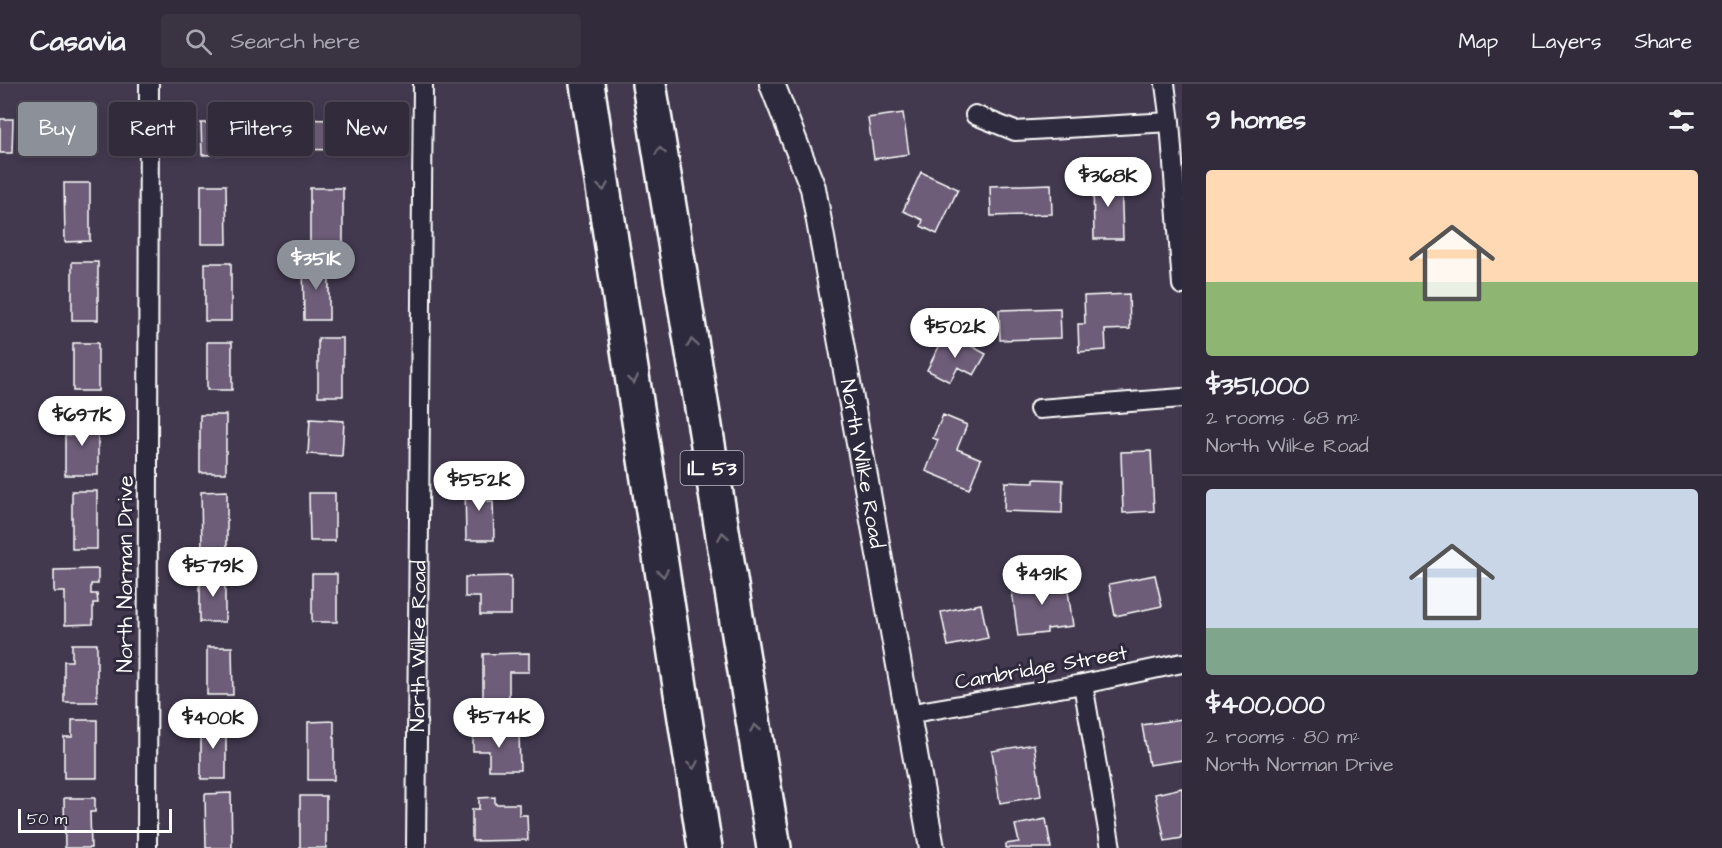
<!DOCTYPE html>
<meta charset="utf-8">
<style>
:root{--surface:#322b3b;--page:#3a3342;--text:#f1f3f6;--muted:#a8a7af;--line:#4d4755;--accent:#8c9099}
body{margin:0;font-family:"Architects Daughter",sans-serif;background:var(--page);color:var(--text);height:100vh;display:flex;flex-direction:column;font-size:22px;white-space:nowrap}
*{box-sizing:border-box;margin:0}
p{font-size:20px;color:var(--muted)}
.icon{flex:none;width:33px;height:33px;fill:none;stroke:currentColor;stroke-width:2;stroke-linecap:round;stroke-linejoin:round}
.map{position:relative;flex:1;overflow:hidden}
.drawer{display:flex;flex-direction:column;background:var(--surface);width:540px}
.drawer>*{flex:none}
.top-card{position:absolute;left:18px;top:18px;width:570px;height:54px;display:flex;gap:12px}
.scale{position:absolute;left:18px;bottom:15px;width:154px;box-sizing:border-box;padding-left:6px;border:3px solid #fff;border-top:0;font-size:16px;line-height:21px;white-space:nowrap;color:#fff;-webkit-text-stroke:4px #2f2a3d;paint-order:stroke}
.price{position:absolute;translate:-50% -51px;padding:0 14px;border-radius:21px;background:#fff;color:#222;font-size:20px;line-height:39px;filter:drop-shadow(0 2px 3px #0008)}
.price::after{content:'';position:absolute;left:50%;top:36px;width:18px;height:14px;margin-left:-9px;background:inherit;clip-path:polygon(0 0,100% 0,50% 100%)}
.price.active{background:var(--accent);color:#fff}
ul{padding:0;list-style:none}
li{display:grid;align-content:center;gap:12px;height:318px;padding:0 24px}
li+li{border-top:2px solid var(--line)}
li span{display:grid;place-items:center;height:186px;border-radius:6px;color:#555}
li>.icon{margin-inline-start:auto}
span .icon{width:108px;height:108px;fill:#fffc;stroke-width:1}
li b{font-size:26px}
h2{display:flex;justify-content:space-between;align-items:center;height:72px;padding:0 24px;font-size:26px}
.tag{padding:0 21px;border-radius:6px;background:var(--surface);box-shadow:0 3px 9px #0003,0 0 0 2px var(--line);font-size:21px;line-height:54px}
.tag.active{background:var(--accent);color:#fff}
header{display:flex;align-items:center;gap:36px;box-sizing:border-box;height:84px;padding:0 30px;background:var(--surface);border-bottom:2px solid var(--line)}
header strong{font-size:28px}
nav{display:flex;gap:33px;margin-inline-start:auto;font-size:21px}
.search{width:420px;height:54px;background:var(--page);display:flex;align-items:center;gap:15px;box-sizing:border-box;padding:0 21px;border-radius:6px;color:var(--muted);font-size:22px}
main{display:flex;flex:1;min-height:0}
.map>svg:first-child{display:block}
.building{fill:#6d5d78;stroke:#fff;stroke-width:1.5}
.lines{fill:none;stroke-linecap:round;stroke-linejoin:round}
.minor-casing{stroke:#fff;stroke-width:22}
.tertiary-casing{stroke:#fff;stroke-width:28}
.motorway-casing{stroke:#fff;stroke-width:38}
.minor{stroke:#2f2a3d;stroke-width:18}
.tertiary{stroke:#2f2a3d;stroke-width:24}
.motorway{stroke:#2f2a3d;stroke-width:33}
.oneway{stroke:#6d6a77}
.labels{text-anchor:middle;stroke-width:6;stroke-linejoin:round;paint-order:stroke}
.shield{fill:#2f2a3d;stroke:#c1bfc5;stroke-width:1.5}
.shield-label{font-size:20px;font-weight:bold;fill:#fff}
.street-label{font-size:21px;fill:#fff;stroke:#2f2a3d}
</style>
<header>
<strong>Casavia</strong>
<div class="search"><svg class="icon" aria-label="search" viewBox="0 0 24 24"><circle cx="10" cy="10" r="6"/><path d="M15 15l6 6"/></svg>Search here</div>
<nav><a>Map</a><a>Layers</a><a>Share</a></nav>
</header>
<main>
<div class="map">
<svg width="1182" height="764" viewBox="0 0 1182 764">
<rect width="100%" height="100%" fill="#42394f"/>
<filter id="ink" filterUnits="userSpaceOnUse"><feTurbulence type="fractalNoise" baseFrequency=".0167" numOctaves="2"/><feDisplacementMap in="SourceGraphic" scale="12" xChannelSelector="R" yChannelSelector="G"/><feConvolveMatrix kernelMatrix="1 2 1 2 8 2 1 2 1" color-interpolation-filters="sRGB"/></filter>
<g filter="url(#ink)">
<path class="building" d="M903,29L909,70L874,75L868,34Z
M0,35H13L12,69H0Z
M281,35L343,36V66L280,65Z
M39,36L98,37V69H55V62L39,61Z
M201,39H260V63H244V70L202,71Z
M921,88L958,105L937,150L921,142L923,136L903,127Z
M1121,93L1123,155H1094L1093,94Z
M64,99H90V157L65,158Z
M1051,100L1052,130L991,132L990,102Z
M201,101H226L227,160H201Z
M310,104H343V160H310Z
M72,178H98V236H72Z
M303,178H329V236H304Z
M205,179H231V237H205Z
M1129,210L1130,245L1105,246L1106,266L1079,268L1078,240H1085L1084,212Z
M1060,224L1061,254L1000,256L999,226Z
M945,251L965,261L966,259L986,270L974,291L958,283L950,298L927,286Z
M318,254H343V312H318Z
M207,258H232V306H207Z
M73,259H98V307H73Z
M200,331H226V389H200Z
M943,331L967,341L957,365L981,375L969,405L926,387L938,356L933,354Z
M72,333H98V391H65V351H72Z
M310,335L344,337L342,372L308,370Z
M1151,367L1154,427L1123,429L1121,368Z
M1034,395L1063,396L1062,429L1004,427L1005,398L1034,399Z
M488,397V417H493L494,456H466L465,398Z
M72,407H97V465H72Z
M227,407V466H202L201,408Z
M309,409H335V457H310Z
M98,485V500H91V510H97L98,519H93V540L65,541V508H54V486Z
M200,490H225V538H200Z
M312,490H337V538H312Z
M1155,491L1162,522L1115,532L1109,500Z
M511,492V531H480V513H465V493Z
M1066,493L1073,542L1047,545V549L1018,552L1011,500Z
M981,520L988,554L948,562L941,528Z
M72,560H97V618H64V577H72Z
M207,563H232L233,611H207Z
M529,569V588H509V617L483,618V570Z
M1182,635V676L1149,681L1142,641Z
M72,636H97V694H64V653H72Z
M201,636H226V695H201Z
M334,637V696H308V638Z
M473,647H519L520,686H489V667H473Z
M1034,660L1041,712L1000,719L992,667Z
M1182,704V754L1165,757L1155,710Z
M231,709L232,764H206L205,710Z
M300,712H326V764H300Z
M495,713V720H519V731H527L528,756L472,757V725H479V714Z
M64,714H95V728H90L91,764H65Z
M1046,735L1051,764H1006V760L1019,758L1015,741Z"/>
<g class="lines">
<defs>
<g id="minor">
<path d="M1165,0L1170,38L1182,201"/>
<path d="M975,31L1015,47L1170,38"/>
<path d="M1039,325L1182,314"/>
<path d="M1083,600L1111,764"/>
<path d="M907,630L1083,600L1182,579"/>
<path d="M147,764L149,0"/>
<path id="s1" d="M416,764L423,0"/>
</g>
<g id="tertiary">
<path id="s2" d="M772,0L813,104L932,764"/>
</g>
<path id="motorway" d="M587,0L705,764
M649,0L774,764"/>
</defs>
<use href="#minor" class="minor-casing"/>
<use href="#tertiary" class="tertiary-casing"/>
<use href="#motorway" class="motorway-casing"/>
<use href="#minor" class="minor"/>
<use href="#tertiary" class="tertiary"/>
<use href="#motorway" class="motorway"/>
</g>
<defs><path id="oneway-chevron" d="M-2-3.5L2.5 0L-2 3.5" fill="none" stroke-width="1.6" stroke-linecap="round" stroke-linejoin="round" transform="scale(1.5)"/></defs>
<g class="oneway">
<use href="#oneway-chevron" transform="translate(660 67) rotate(-99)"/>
<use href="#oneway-chevron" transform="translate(603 103) rotate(81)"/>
<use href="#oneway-chevron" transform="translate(692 259) rotate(-99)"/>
<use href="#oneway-chevron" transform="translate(633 296) rotate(81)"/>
<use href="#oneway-chevron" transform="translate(723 452) rotate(-99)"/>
<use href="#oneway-chevron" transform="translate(663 489) rotate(81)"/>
<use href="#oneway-chevron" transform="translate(755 644) rotate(-99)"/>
<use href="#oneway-chevron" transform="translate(693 681) rotate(81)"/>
</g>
</g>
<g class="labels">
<rect class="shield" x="680.5" y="367" width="63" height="34" rx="4.5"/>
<g class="shield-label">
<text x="712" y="391">IL 53</text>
</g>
<g class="street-label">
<text dy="7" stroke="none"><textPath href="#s2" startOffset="392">North Wilke Road</textPath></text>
<text transform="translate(125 490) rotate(-90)" y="7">North Norman Drive</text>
<text dy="7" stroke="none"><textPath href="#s1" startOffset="202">North Wilke Road</textPath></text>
<text transform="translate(1041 583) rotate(-10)" y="7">Cambridge Street</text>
</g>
</g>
</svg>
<div class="scale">50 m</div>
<b class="price" style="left:1108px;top:124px">$368K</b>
<b class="price active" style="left:316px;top:207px">$351K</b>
<b class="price" style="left:955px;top:275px">$502K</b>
<b class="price" style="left:82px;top:363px">$697K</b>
<b class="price" style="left:479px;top:428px">$552K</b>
<b class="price" style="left:213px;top:514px">$579K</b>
<b class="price" style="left:1042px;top:522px">$491K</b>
<b class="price" style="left:499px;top:665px">$574K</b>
<b class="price" style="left:213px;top:666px">$400K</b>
<div class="top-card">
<a class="tag active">Buy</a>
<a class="tag">Rent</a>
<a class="tag">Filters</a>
<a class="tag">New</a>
</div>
</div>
<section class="drawer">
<h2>9 homes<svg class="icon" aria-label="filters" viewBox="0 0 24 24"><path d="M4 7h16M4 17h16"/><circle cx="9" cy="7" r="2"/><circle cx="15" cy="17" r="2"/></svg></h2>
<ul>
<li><span style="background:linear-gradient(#ffd9b3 60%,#8fb573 0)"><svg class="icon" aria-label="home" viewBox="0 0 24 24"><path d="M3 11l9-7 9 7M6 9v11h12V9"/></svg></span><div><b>$351,000</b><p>2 rooms · 68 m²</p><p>North Wilke Road</p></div></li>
<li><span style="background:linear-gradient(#c9d6e8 75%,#7fa58c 0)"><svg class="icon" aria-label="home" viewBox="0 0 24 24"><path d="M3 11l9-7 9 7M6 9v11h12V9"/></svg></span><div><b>$400,000</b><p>2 rooms · 80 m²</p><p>North Norman Drive</p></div></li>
</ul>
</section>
</main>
